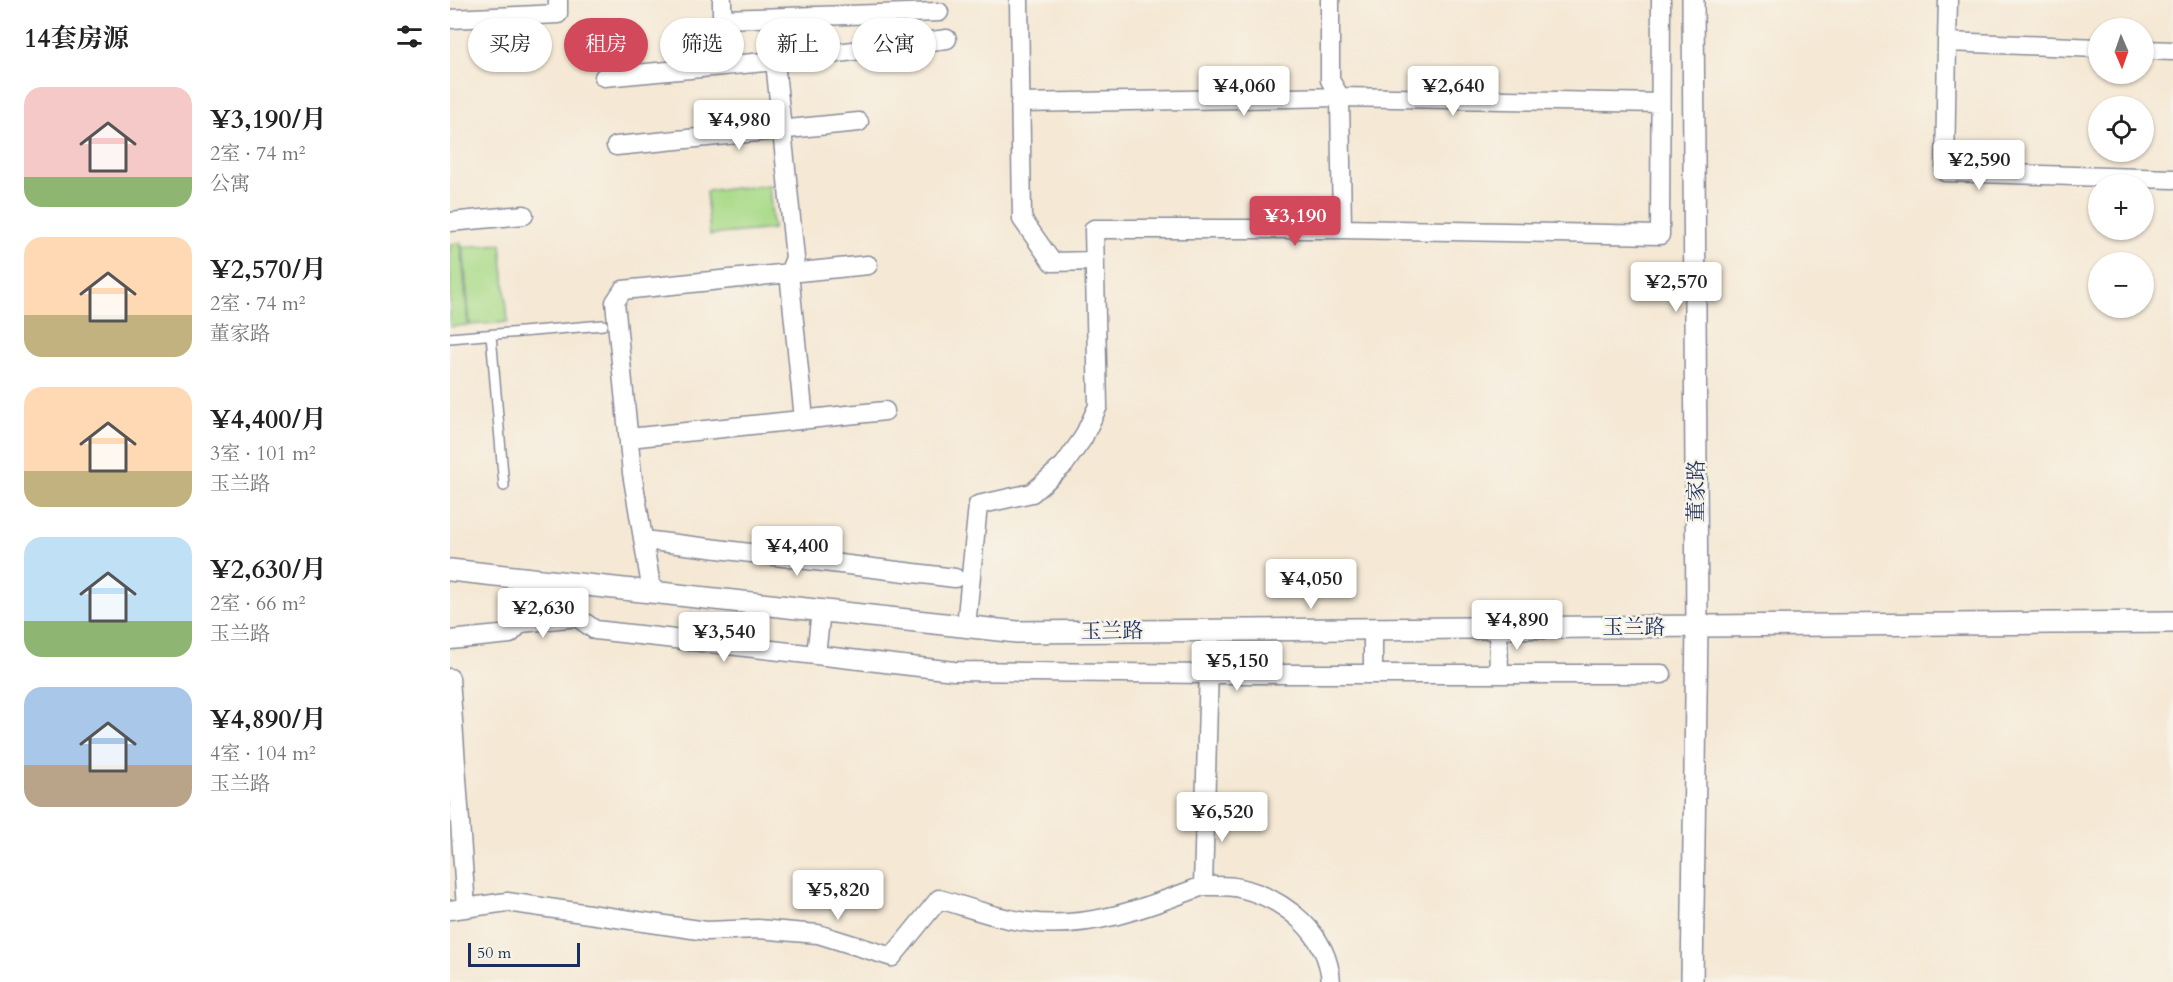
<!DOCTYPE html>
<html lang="zh">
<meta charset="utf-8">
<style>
:root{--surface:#fff;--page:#f6f6f6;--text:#222;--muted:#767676;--accent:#d1495b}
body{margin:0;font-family:Cardo,"Noto Serif SC",serif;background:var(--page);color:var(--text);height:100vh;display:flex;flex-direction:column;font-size:22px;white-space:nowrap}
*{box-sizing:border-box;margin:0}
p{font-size:20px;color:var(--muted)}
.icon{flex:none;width:33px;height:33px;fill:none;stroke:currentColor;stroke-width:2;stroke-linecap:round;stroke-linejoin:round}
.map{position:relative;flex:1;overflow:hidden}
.sheet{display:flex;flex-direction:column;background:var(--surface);width:450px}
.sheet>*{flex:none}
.guide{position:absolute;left:18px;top:18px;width:570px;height:54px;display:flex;gap:12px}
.needle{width:39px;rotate:178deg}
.buttons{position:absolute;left:1638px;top:18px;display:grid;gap:12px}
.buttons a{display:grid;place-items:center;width:66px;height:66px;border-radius:50%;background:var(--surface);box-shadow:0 2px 4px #0004;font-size:30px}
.scale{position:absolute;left:18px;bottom:15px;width:112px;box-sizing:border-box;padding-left:6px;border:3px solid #1b2f5e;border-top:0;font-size:16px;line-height:21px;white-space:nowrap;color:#1b2f5e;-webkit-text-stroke:4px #f7f3e8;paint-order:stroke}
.price{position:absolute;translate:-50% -51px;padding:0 14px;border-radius:6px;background:#fff;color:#222;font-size:20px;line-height:39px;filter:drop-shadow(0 2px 3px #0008)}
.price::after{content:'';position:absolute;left:50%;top:36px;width:18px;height:14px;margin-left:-9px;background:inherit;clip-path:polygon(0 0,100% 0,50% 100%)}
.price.current{background:var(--accent);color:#fff}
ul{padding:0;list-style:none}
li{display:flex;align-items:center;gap:18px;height:150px;padding:0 24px}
li span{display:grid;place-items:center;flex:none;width:168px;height:120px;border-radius:18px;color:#555}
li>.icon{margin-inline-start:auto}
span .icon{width:72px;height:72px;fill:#fffc;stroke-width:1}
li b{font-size:26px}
h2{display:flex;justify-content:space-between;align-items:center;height:72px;padding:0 24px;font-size:26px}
.pill{padding:0 21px;border-radius:27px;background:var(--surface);box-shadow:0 2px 4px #0004;font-size:21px;line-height:54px}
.pill.current{background:var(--accent);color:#fff}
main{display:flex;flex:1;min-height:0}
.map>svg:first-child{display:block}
.green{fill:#aadb8a;stroke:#628574;stroke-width:1.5}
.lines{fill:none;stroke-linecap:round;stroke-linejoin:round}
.service-casing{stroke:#888c99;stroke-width:12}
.minor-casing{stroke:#888c99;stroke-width:21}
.tertiary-casing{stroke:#888c99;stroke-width:24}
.service{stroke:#fff;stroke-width:9}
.minor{stroke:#fff;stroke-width:18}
.tertiary{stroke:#fff;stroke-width:21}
.labels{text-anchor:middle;stroke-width:5;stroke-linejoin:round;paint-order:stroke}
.street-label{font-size:21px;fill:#1b2f5e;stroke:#f7f3e8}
</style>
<main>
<section class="sheet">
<h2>14套房源<svg class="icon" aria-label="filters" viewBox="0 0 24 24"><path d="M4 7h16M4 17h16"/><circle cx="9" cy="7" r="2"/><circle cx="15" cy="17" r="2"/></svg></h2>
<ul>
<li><span style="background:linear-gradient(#f6c9c9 75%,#8fb573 0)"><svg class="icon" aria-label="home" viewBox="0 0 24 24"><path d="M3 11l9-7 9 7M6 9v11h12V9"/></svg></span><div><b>¥3,190/月</b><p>2室 · 74 m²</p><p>公寓</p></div></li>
<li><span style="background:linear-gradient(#ffd9b3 65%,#c2b280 0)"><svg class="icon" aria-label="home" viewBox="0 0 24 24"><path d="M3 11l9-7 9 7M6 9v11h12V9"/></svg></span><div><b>¥2,570/月</b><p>2室 · 74 m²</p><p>董家路</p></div></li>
<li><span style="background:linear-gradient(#ffd9b3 70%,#c2b280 0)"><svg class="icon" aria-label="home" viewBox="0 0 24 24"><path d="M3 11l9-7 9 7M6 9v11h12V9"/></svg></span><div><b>¥4,400/月</b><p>3室 · 101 m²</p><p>玉兰路</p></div></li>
<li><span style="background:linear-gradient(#bfe0f5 70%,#8fb573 0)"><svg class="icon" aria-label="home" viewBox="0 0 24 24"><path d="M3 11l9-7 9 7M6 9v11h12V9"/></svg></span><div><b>¥2,630/月</b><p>2室 · 66 m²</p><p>玉兰路</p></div></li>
<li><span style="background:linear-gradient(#a9c7e8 65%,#b9a48a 0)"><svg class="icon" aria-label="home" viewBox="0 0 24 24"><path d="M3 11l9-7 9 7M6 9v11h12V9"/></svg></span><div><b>¥4,890/月</b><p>4室 · 104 m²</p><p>玉兰路</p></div></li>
</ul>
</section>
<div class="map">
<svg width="1723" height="982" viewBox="0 0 1723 982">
<rect width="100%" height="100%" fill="#f7f3e8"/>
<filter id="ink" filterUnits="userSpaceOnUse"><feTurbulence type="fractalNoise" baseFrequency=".0167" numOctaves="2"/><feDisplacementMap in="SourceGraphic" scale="12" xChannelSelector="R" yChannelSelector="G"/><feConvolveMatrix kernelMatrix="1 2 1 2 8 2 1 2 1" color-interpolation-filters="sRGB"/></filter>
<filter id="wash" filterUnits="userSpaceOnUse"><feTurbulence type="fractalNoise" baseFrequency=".008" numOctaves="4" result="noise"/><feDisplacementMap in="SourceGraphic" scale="24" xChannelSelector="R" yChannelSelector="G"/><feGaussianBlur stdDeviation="1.35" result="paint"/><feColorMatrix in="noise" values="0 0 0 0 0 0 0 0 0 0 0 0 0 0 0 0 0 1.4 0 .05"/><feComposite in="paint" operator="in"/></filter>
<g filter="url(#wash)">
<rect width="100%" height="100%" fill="#f5e8d4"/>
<path class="green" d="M319,185L323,229L260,235L256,191Z
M11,243L18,325L0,327V244Z
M51,244L58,322L20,325L13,247Z"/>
</g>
<g filter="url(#ink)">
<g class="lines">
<defs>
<path id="service" d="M41,335L54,486
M0,338L153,325"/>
<path id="minor" d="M272,0V19L489,12
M569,0L572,219L602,262L645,261
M1498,0L1497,42L1648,48
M0,19L108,14V0
M1497,42L1495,172L1723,179
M1694,50L1723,51
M154,77L325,61
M570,103L890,97L880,80V0
M166,146L409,122
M0,222L74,215
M892,229L890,97L1210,103
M354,419L339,273L345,258L325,61L497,39
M179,438L435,411
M194,540L505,578
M202,592L182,473L165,302L173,290L418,265
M127,617L145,630L366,655L371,611
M516,626L528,505L582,493L614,465L633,438L648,406L644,229H892L1210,235L1211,0
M1048,628L1049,674
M923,629V674
M760,630L753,886C765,886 779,885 790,888C835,899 878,933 881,982
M0,640L60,634L71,623L127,617L126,584
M366,655L504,671L759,674H1212
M0,678L16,908
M0,910L57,902L256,931L308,929L368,934L442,957L489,899C518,907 548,919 578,922C639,930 698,907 753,886"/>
<path id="tertiary" d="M0,570L567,632L1723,622
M1242,982L1247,626L1243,0"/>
</defs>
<use href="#service" class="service-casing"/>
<use href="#minor" class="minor-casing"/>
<use href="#tertiary" class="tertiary-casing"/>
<use href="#service" class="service"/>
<use href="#minor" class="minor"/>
<use href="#tertiary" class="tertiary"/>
</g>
</g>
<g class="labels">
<g class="street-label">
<text transform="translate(1246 491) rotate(-90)" y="7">董家路</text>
<text x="1184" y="634">玉兰路</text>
<text transform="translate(662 631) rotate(-1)" y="7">玉兰路</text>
</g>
</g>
</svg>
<div class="buttons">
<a><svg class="needle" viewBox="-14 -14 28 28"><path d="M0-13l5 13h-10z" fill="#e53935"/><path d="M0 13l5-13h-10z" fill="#767676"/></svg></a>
<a><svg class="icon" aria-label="locate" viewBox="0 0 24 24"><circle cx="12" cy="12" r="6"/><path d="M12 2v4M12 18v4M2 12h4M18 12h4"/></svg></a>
<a>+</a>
<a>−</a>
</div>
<div class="scale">50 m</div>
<b class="price" style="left:794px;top:117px">¥4,060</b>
<b class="price" style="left:1003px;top:117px">¥2,640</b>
<b class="price" style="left:289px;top:151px">¥4,980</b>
<b class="price" style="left:1529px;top:191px">¥2,590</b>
<b class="price current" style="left:845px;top:247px">¥3,190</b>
<b class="price" style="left:1226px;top:313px">¥2,570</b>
<b class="price" style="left:347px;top:577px">¥4,400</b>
<b class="price" style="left:861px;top:610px">¥4,050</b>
<b class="price" style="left:93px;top:639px">¥2,630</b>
<b class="price" style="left:1067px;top:651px">¥4,890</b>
<b class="price" style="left:274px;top:663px">¥3,540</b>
<b class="price" style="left:787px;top:692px">¥5,150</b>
<b class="price" style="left:772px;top:843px">¥6,520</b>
<b class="price" style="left:388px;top:921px">¥5,820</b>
<div class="guide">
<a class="pill">买房</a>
<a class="pill current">租房</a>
<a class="pill">筛选</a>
<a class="pill">新上</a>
<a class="pill">公寓</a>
</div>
</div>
</main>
